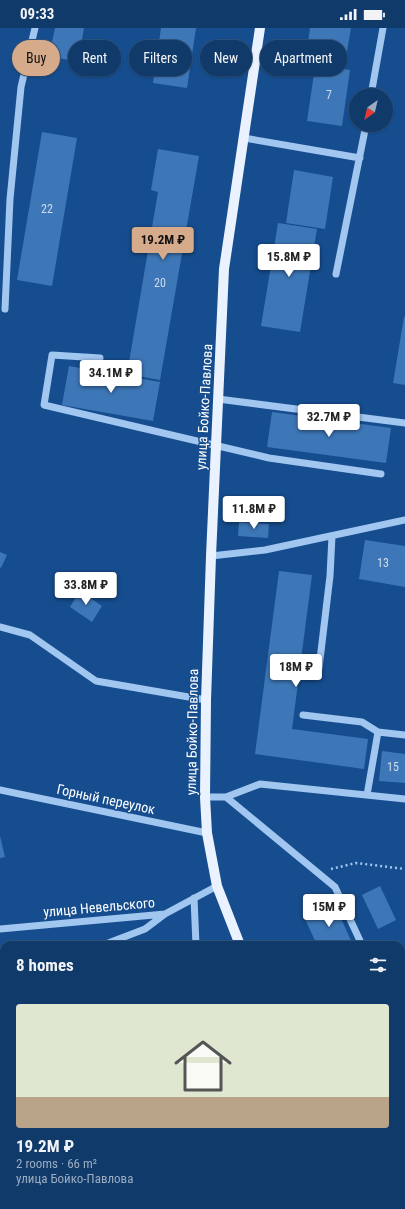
<!DOCTYPE html>
<meta charset="utf-8">
<style>
:root{--surface:#103a6a;--page:#194170;--text:#f1f3f6;--muted:#9cadc1;--line:#30547e;--accent:#d6ab8b}
body{margin:0;font-family:"Roboto Condensed",sans-serif;background:var(--page);color:var(--text);height:100vh;display:flex;flex-direction:column;font-size:15px;white-space:nowrap}
*{box-sizing:border-box;margin:0}
p{font-size:13px;color:var(--muted)}
.icon{flex:none;width:22px;height:22px;fill:none;stroke:currentColor;stroke-width:2;stroke-linecap:round;stroke-linejoin:round}
.map{position:relative;flex:1;overflow:hidden}
.sheet{position:absolute;left:0px;top:913px;width:405px;height:268px;display:flex;flex-direction:column;background:var(--surface);border-radius:12px 12px 0 0;box-shadow:0 1px 3px #0004,0 0 0 1px var(--line)}
.sheet>*{flex:none}
.banner{position:absolute;left:12px;top:12px;width:381px;height:36px;display:flex;gap:8px}
.needle{width:26px;rotate:214deg}
.buttons{position:absolute;left:349px;top:60px;display:grid;gap:8px}
.buttons a{display:grid;place-items:center;width:44px;height:44px;border-radius:50%;background:var(--surface);box-shadow:0 1px 3px #0004,0 0 0 1px var(--line);font-size:20px}
.price{position:absolute;translate:-50% -34px;padding:0 9px;border-radius:4px;background:#fff;color:#222;font-size:13px;line-height:26px;filter:drop-shadow(0 1px 2px #0008)}
.price::after{content:'';position:absolute;left:50%;top:24px;width:12px;height:9px;margin-left:-6px;background:inherit;clip-path:polygon(0 0,100% 0,50% 100%)}
.price.selected{background:var(--accent);color:#111}
ul{padding:0;list-style:none}
li{display:grid;align-content:center;gap:8px;height:212px;padding:0 16px}
li span{display:grid;place-items:center;height:124px;border-radius:4px;color:#555}
li>.icon{margin-inline-start:auto}
span .icon{width:72px;height:72px;fill:#fffc;stroke-width:1}
li b{font-size:17px}
h2{display:flex;justify-content:space-between;align-items:center;height:48px;padding:0 16px;font-size:17px}
.pill{padding:0 14px;border-radius:18px;background:var(--surface);box-shadow:0 1px 3px #0004,0 0 0 1px var(--line);font-size:14px;line-height:36px}
.pill.selected{background:var(--accent);color:#111}
.status{display:flex;justify-content:space-between;align-items:center;height:28px;padding:0 20px;background:var(--surface);direction:ltr}
.status svg{height:11px;fill:currentColor}
.map>svg:first-child{display:block}
.building{fill:#3e77b7}
.lines{fill:none;stroke-linecap:round;stroke-linejoin:round}
.path{stroke:#a1c6f0;stroke-width:2.5;stroke-dasharray:2 3;stroke-linecap:butt}
.minor{stroke:#a1c6f0;stroke-width:7}
.major{stroke:#eaf2ff;stroke-width:10}
.labels{text-anchor:middle;stroke-width:3;stroke-linejoin:round;paint-order:stroke}
.number-label{font-size:12px;fill:#cfdded}
.street-label{font-size:14px;fill:#fff;stroke:#164d8e}
</style>
<div class="status"><b>09:33</b><svg viewBox="0 0 49 12"><path d="M0 12V9h3v3zM5 12V6h3v6zM10 12V3h3v9zM15 12V0h3v12zM26 1h20v11H26zM47 4h2v5h-2z"/></svg></div>
<div class="map">
<svg width="405" height="1181" viewBox="0 0 405 1181">
<rect width="100%" height="100%" fill="#164d8e"/>
<path class="building" d="M55,0H84L78,34L49,28Z
M161,0H196L187,60L153,55Z
M310,0H351L344,41L350,42L342,98L307,93L315,39L305,37Z
M42,104L77,110L52,258L17,252Z
M158,121L199,128L160,352L127,346L158,164L151,162Z
M294,142L333,149L325,201L286,195Z
M278,195L317,201L300,304L261,298Z
M404,289H405V357L393,355Z
M69,338L160,354L153,393L62,377Z
M272,384L391,400L386,435L267,419Z
M239,494L269,496L268,510L238,508Z
M365,512L405,518V559L359,551Z
M0,524L7,527L1,540L0,539Z
M279,543L312,547L292,701L368,711L364,741L255,726Z
M80,563L102,578L92,594L70,579Z
M382,723L405,726V755L379,753Z
M0,808L5,829L0,830Z
M380,858L396,892L378,901L362,867Z
M335,877L353,917H317L305,891Z
M0,943H4V969L0,970Z"/>
<g class="lines">
<path class="path" d="M331,841L356,835L405,841"/>
<path class="minor" d="M371,67L383,0
M244,110L360,130
M336,246L366,97
M5,281L10,171L21,59L35,0
M100,330L52,327L44,377L269,430L381,446
M218,371L405,395
M211,528L265,522L405,492
M0,599L30,607L96,653L206,672
M319,640L330,548L332,508
M303,687L362,694L378,704
M0,762L207,805
M367,767L378,704L405,707
M205,769H226L335,859L362,917
M226,769L260,756L405,771
M194,870L196,917
M0,901L165,886L217,858
M103,917L145,901L165,886
M401,1057L405,1144
M193,1181L194,1177"/>
<path class="major" d="M240,917L217,858L207,805L205,769L206,672L211,528L224,241L260,0
M274,1181L275,1177"/>
</g>
<g class="labels">
<g class="number-label">
<text x="329" y="71">7</text>
<text x="47" y="185">22</text>
<text x="160" y="259">20</text>
<text x="383" y="539">13</text>
<text x="393" y="743">15</text>
</g>
<g class="street-label">
<text transform="translate(204 379) rotate(-87)" y="5">улица Бойко-Павлова</text>
<text transform="translate(192 704) rotate(-89)" y="5">улица Бойко-Павлова</text>
<text transform="translate(106 771) rotate(12)" y="5">Горный переулок</text>
<text transform="translate(99 879) rotate(-5)" y="5">улица Невельского</text>
</g>
</g>
</svg>
<div class="buttons">
<a><svg class="needle" viewBox="-14 -14 28 28"><path d="M0-13l5 13h-10z" fill="#e53935"/><path d="M0 13l5-13h-10z" fill="#9cadc1"/></svg></a>
</div>
<b class="price selected" style="left:163px;top:233px">19.2M ₽</b>
<b class="price" style="left:289px;top:250px">15.8M ₽</b>
<b class="price" style="left:111px;top:366px">34.1M ₽</b>
<b class="price" style="left:329px;top:410px">32.7M ₽</b>
<b class="price" style="left:254px;top:502px">11.8M ₽</b>
<b class="price" style="left:86px;top:578px">33.8M ₽</b>
<b class="price" style="left:296px;top:660px">18M ₽</b>
<b class="price" style="left:329px;top:900px">15M ₽</b>
<div class="banner">
<a class="pill selected">Buy</a>
<a class="pill">Rent</a>
<a class="pill">Filters</a>
<a class="pill">New</a>
<a class="pill">Apartment</a>
</div>
<section class="sheet">
<h2>8 homes<svg class="icon" aria-label="filters" viewBox="0 0 24 24"><path d="M4 7h16M4 17h16"/><circle cx="9" cy="7" r="2"/><circle cx="15" cy="17" r="2"/></svg></h2>
<ul>
<li><span style="background:linear-gradient(#dfe7d0 75%,#b9a48a 0)"><svg class="icon" aria-label="home" viewBox="0 0 24 24"><path d="M3 11l9-7 9 7M6 9v11h12V9"/></svg></span><div><b>19.2M ₽</b><p>2 rooms · 66 m²</p><p>улица Бойко-Павлова</p></div></li>
</ul>
</section>
</div>
